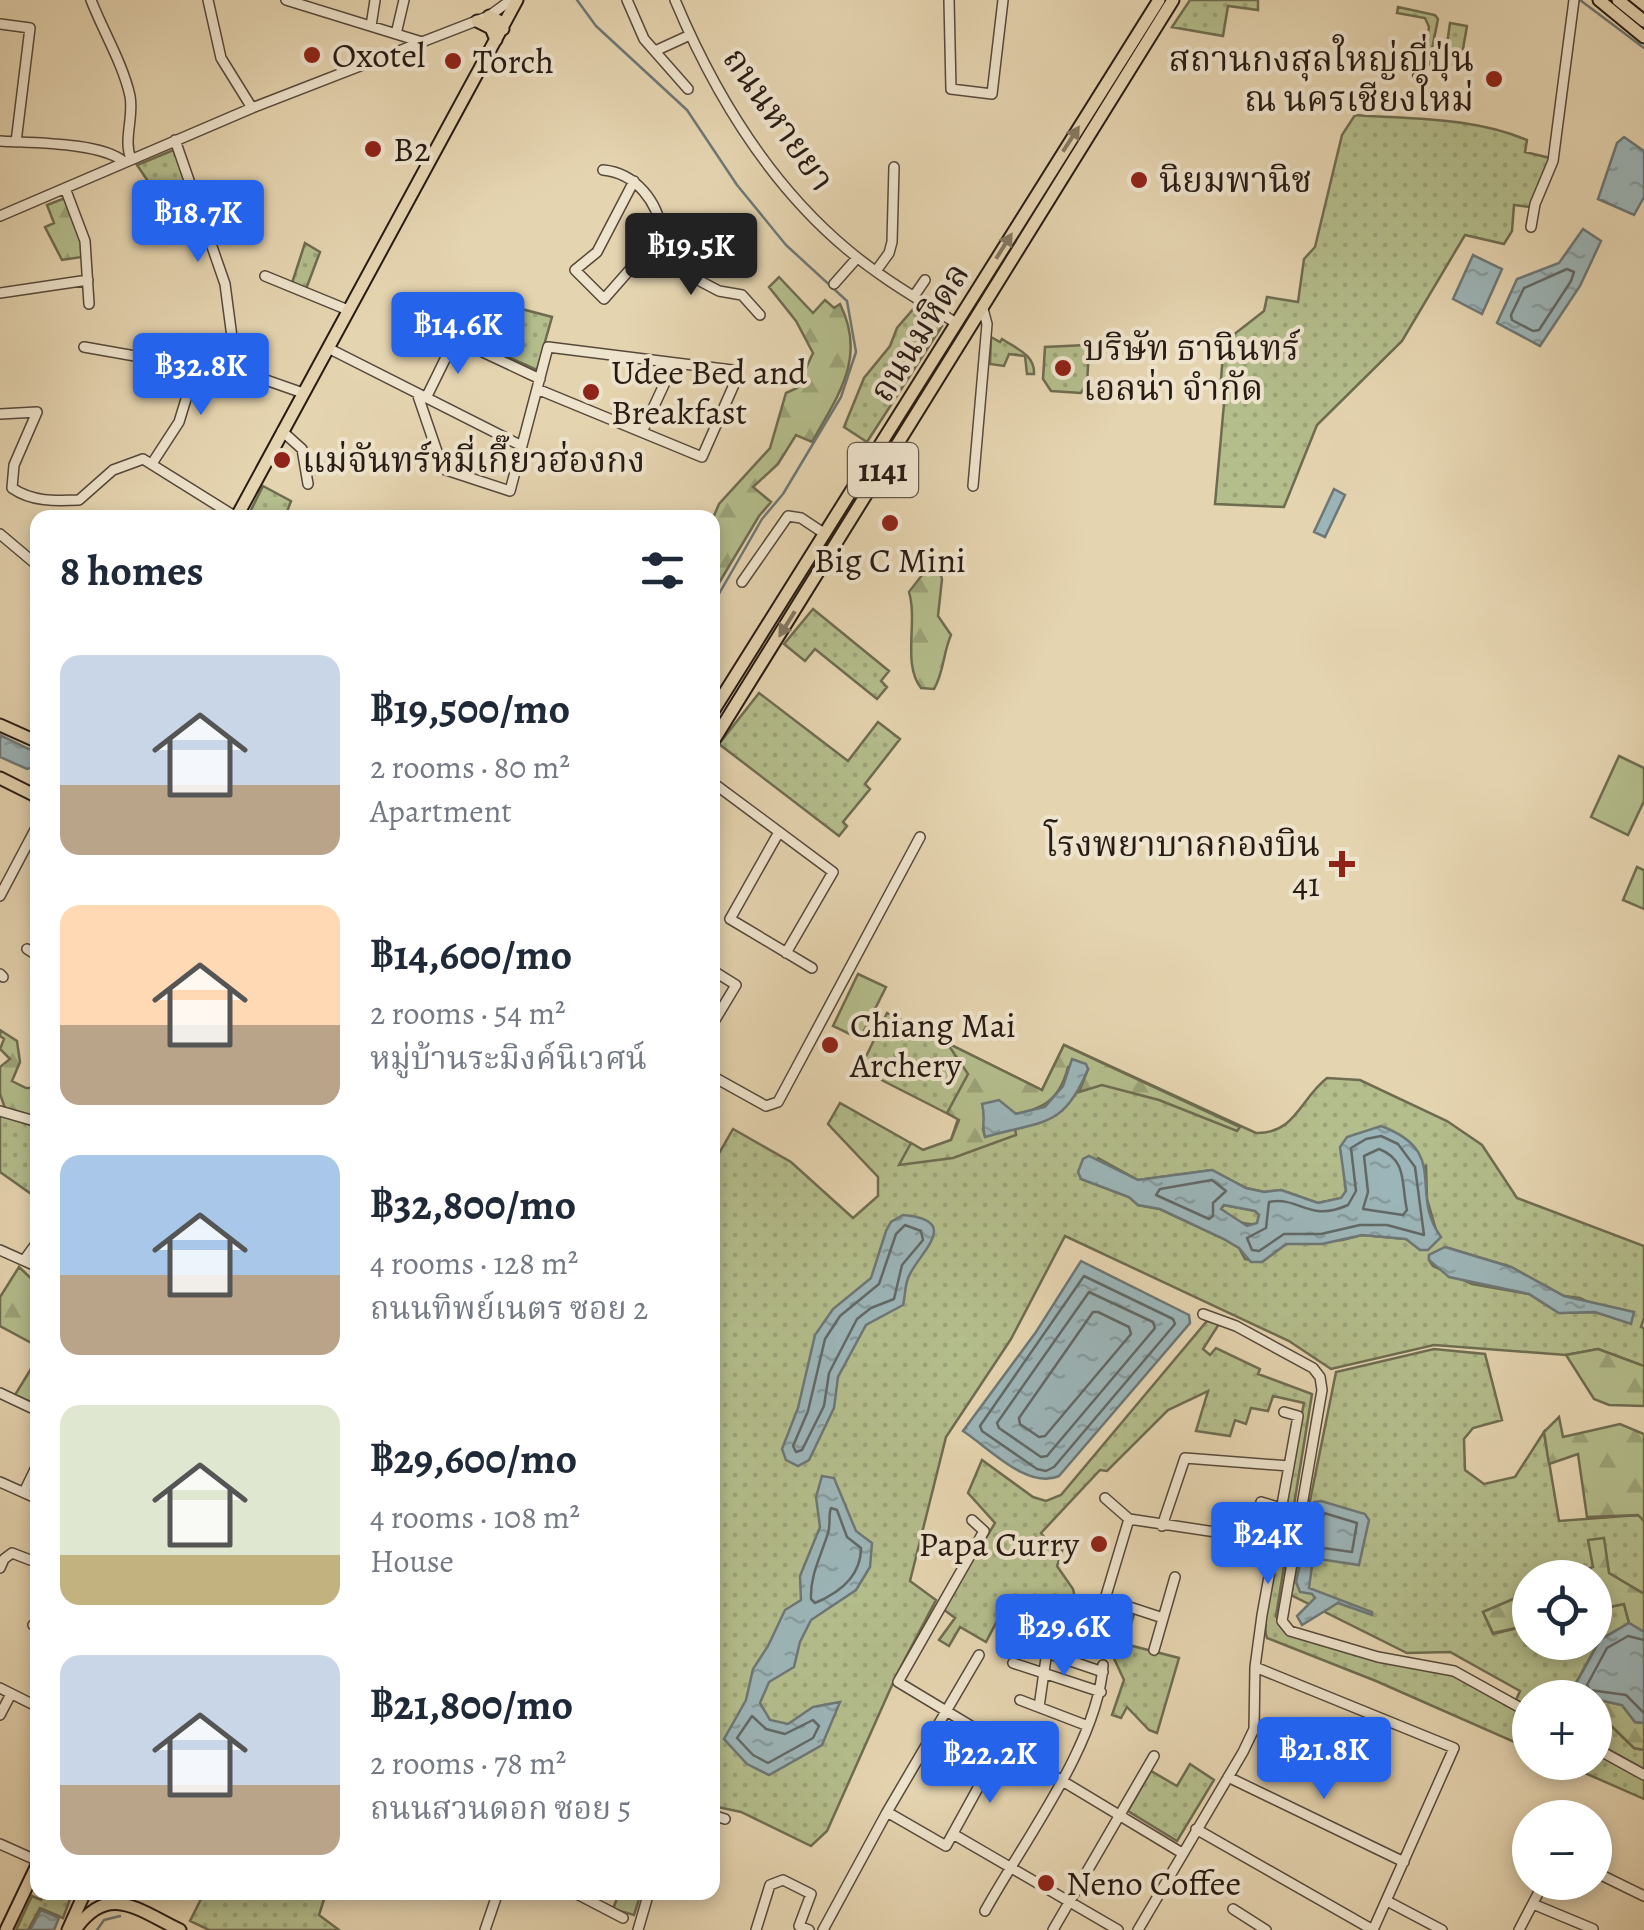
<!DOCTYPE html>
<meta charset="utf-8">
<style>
:root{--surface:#fff;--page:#f6f6f7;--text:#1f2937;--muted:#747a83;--accent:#2563eb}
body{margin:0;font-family:Alegreya,"Noto Serif Thai",serif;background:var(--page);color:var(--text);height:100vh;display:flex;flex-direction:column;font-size:38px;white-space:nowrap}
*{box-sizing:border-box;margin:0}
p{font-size:32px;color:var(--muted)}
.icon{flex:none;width:55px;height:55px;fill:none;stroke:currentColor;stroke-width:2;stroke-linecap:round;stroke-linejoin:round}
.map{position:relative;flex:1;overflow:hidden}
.drawer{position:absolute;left:30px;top:510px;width:690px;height:1390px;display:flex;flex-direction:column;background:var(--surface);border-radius:20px;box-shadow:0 5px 15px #0003}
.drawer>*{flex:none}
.buttons{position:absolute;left:1512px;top:1560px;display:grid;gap:20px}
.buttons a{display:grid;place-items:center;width:100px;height:100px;border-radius:50%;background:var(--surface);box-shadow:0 5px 15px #0003;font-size:50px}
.price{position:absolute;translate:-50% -85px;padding:0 22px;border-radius:10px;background:var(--accent);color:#fff;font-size:32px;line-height:65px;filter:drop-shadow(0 2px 5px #0008)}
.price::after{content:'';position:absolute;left:50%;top:60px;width:30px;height:22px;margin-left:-15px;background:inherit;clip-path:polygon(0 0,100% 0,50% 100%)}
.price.current{background:#222;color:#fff}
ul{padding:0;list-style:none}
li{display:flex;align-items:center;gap:30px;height:250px;padding:0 30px}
li span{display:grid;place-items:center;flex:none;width:280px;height:200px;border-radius:20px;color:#555}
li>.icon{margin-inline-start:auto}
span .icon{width:120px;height:120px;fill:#fffc;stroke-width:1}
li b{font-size:42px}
h2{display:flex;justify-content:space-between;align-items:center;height:120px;padding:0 30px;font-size:42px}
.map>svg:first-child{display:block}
.grass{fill:url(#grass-dots);stroke:#6e6c50;stroke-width:2.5;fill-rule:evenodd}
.forest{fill:url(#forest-firs);stroke:#6e6c50;stroke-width:2.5}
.garden{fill:#b4bd8c;stroke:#6e6c50;stroke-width:2.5}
.water{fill:url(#water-ripples);stroke:#6d7776;stroke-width:2.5;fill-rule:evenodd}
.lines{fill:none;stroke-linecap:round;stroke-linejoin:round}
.shore{stroke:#626866;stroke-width:2.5}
.stream{stroke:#6d7776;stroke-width:2.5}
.minor-casing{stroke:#56493b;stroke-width:12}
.major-casing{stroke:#271b14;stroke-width:15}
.minor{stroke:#eee3cc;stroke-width:9}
.major{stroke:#e5d4b0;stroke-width:11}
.oneway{fill:#867862}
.poi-dot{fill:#8f2418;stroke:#eee3cc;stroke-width:4}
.labels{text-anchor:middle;stroke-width:8;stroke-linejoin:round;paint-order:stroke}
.shield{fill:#eee3cc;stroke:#63574b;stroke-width:2.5}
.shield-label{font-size:32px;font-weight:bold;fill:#271b14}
.poi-label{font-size:35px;fill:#271b14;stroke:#eee3cc;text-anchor:start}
.street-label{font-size:35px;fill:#271b14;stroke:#eee3cc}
</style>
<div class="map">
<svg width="1644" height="1930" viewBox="0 0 1644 1930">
<defs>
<pattern id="grass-dots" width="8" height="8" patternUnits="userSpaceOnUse" patternTransform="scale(2.5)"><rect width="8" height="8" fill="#b4bd8c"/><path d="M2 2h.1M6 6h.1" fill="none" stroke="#9ba278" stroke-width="1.8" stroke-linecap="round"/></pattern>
<pattern id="forest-firs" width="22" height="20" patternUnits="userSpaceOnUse" patternTransform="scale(2.5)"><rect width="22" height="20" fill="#b4bd8c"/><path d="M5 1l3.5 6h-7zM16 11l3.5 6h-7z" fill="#9ba278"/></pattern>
<pattern id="water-ripples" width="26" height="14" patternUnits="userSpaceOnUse" patternTransform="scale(2.5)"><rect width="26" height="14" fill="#9cb5b8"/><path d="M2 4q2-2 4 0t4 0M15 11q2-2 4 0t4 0" fill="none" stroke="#869b9d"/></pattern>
</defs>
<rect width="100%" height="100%" fill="#e5d4b0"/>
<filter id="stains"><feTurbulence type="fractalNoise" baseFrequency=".002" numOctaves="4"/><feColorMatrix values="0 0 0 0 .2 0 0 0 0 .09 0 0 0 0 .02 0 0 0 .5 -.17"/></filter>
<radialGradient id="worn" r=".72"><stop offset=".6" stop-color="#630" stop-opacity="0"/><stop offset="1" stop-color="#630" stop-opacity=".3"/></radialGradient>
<path class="grass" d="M1190,0H1258V10L1228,6L1223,36L1172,27Z
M1398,7L1435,15L1438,19L1429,64L1423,63L1429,27L1425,18L1397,13Z
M1450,23L1467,26L1460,66L1447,64L1445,58Z
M1355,115C1411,119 1474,117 1527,140L1525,152L1550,158L1530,207L1514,205L1512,231L1504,244L1465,235L1402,341L1317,425L1284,507L1215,504L1226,381L1221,380L1223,353H1228V339L1264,311L1267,297L1298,302L1304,259L1315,247L1342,135Z
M176,149L188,185L158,196L137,165Z
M305,243L320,252L306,289L292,283Z
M915,307L942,326L867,442L844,427L864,378L890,346L897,328Z
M518,308L552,317L537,370L497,352Z
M991,337L1000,342L1002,339C1017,349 1035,355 1034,374H1027L1025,356L1009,354L1004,366L990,364Z
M1086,345L1089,350L1087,383L1081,393L1051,391L1043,379L1045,347Z
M263,486L291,501L285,517H256L249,514Z
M813,609L889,671L881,681L887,687L877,699L815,649L805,661L784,644Z
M759,693L848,761L878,722L900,739L865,784L870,789L843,822L847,826L839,836L719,744Z
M887,1013L1042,1090L1064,1045L1256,1133C1295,1134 1300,1099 1327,1078L1360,1080L1447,1121L1482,1145L1517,1198L1644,1246V1318L1641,1327L1644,1328V1366L1598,1349L1566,1355L1434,1345L1331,1369L1289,1341L1065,1236L1011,1339L946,1437L910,1581L936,1600L897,1674L827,1831L811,1846L741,1812L713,1806V1164L733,1129L791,1162L853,1218L878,1196V1177L828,1124L840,1103L923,1150L951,1140L958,1119L860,1069ZM1098,1158L1138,1180L1212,1170L1246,1188L1264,1192L1281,1190L1318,1203L1342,1198L1346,1191L1345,1179L1426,1166L1427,1199L1436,1230L1420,1249L1406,1239L1362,1235L1342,1240L1286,1244L1262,1262L1245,1259L1239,1248L1224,1239L1160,1209L1138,1205L1129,1197L1081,1179ZM1445,1247L1511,1267L1564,1296L1580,1298L1631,1323L1595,1312L1559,1313L1529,1294L1472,1284L1433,1266L1429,1260V1255Z
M0,1115L37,1127V1198L0,1172Z
M1224,1205L1256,1211L1259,1215L1257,1224C1245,1226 1229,1219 1221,1209Z
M1207,1321L1219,1324L1203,1349L1210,1355L1216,1348L1260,1369L1258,1374L1312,1394L1276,1616L1281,1626L1291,1632L1455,1675L1530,1715V1749L1376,1681L1267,1638C1257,1614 1297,1440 1304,1403L1273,1396L1268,1411L1251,1408L1246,1424L1235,1420L1230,1436L1196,1431L1208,1391L1168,1410L1107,1471L1100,1470L1041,1533L1049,1543L1063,1548L1057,1566L1073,1589L1079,1615L1098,1625L1106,1604L1135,1611L1125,1644L1179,1658L1157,1733L1149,1730L1127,1707L1121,1718L1112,1715L1124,1680L1105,1639L1033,1611L1021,1637L997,1621L986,1642L960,1627L949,1646L939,1640L955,1618L943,1609L995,1523L968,1493L982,1460L1033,1497L1046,1501L1061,1495Z
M1434,1349L1485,1354L1502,1420L1473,1428L1464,1439L1465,1470L1484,1484L1515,1477L1544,1432L1559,1521L1639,1515L1644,1521V1594L1609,1573L1603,1538L1593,1567L1566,1577L1530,1578V1592L1483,1612L1493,1634L1530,1625V1642H1595V1610L1624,1604L1629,1623L1600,1640L1573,1688L1582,1697L1530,1698V1707L1516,1700L1520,1691L1450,1652L1407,1653L1291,1595L1336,1372Z
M1595,1710L1634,1748L1644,1750V1769L1595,1742Z
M1595,1751L1644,1777V1799L1562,1763L1595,1762Z
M1190,1764L1214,1780L1177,1841L1128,1811L1151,1771L1177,1786Z
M45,1893L72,1894L63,1918L40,1908L28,1930H16L32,1896L41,1900Z
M204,1893H326L319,1915L339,1930H209L190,1921Z"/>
<path class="forest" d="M65,198L81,240L82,257L62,260L45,227L54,223L47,205Z
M779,277L813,313L825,300L834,308L840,304C867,358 838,395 812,442L796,435L778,464L753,487L771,502L759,516L716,588L713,587V518L719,504L770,448L786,393L797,388L813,353L796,321L769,287Z
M932,562L938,565L942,579L938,616L951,635C943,653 944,672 934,689L921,688C902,664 918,622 909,592Z
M0,1030L17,1041L20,1062L12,1081L26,1088H37V1121L6,1111L0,1094V1067L10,1059L0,1049L4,1039L0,1036Z
M947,1043L1042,1090L1064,1045L1240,1127L1237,1131L1159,1100L1102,1085L1079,1092L1088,1069L1068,1067C1057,1113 1027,1112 986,1118L983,1129L985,1136L1015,1128L1016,1135L953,1158L899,1165L911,1143L923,1150L951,1140L959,1120L947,1113L968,1074Z
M19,1267L37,1284V1346L0,1326V1297Z
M1598,1349L1644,1366V1406L1609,1405L1594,1399L1566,1355Z
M37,1359V1405L15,1395Z
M1559,1417L1563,1437L1620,1424L1644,1434V1521L1638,1515L1587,1517L1578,1454L1549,1464L1544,1432Z
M1604,1538L1609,1573L1644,1594V1632L1629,1623L1624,1604L1595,1610V1578H1566L1593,1567L1588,1540Z
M1530,1592V1625L1493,1633L1483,1612Z
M1595,1699L1622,1705L1635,1722L1644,1723V1750L1634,1748L1595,1710Z"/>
<path class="garden" d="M1619,756L1644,768V801L1628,835L1591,817Z
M1637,867L1644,870V909L1623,900Z
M858,974L886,987L860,1039L833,1026Z
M619,1893H641L634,1915L613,1909Z"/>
<path class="water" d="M1624,137L1644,151V197L1634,215L1598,199L1617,143Z
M1583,229L1601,241L1580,286L1540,346L1497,323L1517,279L1559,263Z
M1473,255L1502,269L1482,314L1453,299Z
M1334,489L1345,495L1325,537L1314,532Z
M0,735L37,753V766L27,769L0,757Z
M1072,1059L1086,1064L1088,1069C1063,1130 1042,1120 985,1137C981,1125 986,1118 982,1104L999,1100L1016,1114L1045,1107L1063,1086Z
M1381,1126C1451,1152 1408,1192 1441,1237L1428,1250H1420L1406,1239L1362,1235L1322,1244H1286L1262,1262H1251L1239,1248L1224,1239L1160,1209L1138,1205L1129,1197L1081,1179L1078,1172L1083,1159L1089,1156L1138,1180L1212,1170L1246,1188L1264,1192L1281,1190L1318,1203L1341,1198L1346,1191L1340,1147L1347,1137ZM1224,1205L1255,1211L1259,1215L1257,1223L1247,1226L1221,1209Z
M903,1215C961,1220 922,1250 910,1274C904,1284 906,1294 903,1305L866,1325L838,1377L834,1408L809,1460L798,1466L786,1460L782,1449L798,1408L815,1335L833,1309L871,1278L886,1231L891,1222Z
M1445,1247L1511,1267L1564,1296L1634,1312L1631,1324L1595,1312L1559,1313L1529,1294L1449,1277L1429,1260V1255Z
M1081,1261L1189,1315L1190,1323L1059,1476C1028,1490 989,1448 963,1431L1036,1332Z
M822,1476L834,1478L856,1531L872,1543L870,1567L856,1590L811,1620L800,1642L794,1667L769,1682L760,1703L770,1720L788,1724L813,1707L840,1702L822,1745L769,1775L747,1764L724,1739L746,1700L753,1669L768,1646L785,1610L801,1600L800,1576L820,1527L816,1497Z
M1321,1501L1365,1514L1369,1520L1359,1565L1319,1559L1312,1566L1309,1588L1372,1612V1615L1338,1603L1302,1625L1297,1616L1315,1598L1312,1594L1300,1592L1296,1582L1314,1502Z
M1629,1623L1644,1632V1723L1635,1722L1622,1705L1581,1696L1573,1689L1600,1640Z
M41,1910L59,1918L54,1930H30Z"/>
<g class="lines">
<path class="shore" d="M1567,269L1574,272L1571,281L1539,330L1533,331L1512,320L1511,315L1524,288Z
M1381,1136L1398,1144L1415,1167L1424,1235L1387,1225H1360L1321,1234H1284L1259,1251L1252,1250L1247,1238L1266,1228L1269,1202C1300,1196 1308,1223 1348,1205L1356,1191L1351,1148L1366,1139Z
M1379,1149C1408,1160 1401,1185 1407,1210L1403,1215L1363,1209L1368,1192L1364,1156Z
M1212,1180L1226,1191L1213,1203V1216L1209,1219L1156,1195L1160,1189Z
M905,1225L921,1231L923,1240L902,1265L894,1299L871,1308L857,1319L829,1373L824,1406L802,1450L796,1452L793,1446L808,1411L825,1339L840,1316L879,1284L896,1234Z
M1084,1276L1173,1319L1175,1324L1054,1467L1046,1471L1037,1469L982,1431L980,1426Z
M1089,1292L1153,1322L1155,1328L1047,1456L1041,1457L999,1428L997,1423Z
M1093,1312H1098L1129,1327L1131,1334L1045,1436L1039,1437L1020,1424L1019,1418Z
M831,1508L837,1510L847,1537L861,1548C861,1577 839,1593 815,1603L811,1599C810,1575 821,1556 828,1533C831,1524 828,1516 831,1508Z
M1324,1513L1357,1523L1352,1552L1316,1547Z
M1644,1640L1628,1636L1607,1648L1587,1685L1590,1690L1626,1695L1644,1713
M752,1716L766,1729L785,1734L813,1720L819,1726L813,1738L768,1763L753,1755L737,1738Z"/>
<path class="stream" d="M577,0L596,26L687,110L737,185L786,245L847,301L856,352L841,397L783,494L762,519L712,606
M1580,0L1644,48
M97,1930L104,1920L120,1916"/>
<defs>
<path id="minor" d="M91,0C103,31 123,64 130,96C134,117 123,140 131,159
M208,0L221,58L252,108
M286,0L422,42
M627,0L644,39L688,89
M675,0C714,93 770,185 848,250C881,278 920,300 956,323
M949,0L951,89L992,94L1003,0
M0,24L30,28L16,142
M371,26L375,0
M396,34L404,0
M655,51L690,35
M175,140L225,284L235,360L243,372L303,393
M0,141C30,143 102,142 124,162
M603,170C636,173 658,202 662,233L604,299L575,270L597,252L634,181
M65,188L85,241L89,304
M0,216L252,108L489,16L511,0
M1531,227L1535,204L1553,161L1574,0
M655,243L700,281L719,291L742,295L760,315
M876,271L889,253L892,242L894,167
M265,276L348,310
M834,284L857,258
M0,293L88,280
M914,296L925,280
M84,347L135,356L180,386H190
M328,348L522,446
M417,393L443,469L510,491L548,347L740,371L702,457L537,389
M426,398L455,339L540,379
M0,414L37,412L14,465L12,488
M282,431L302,449L308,484
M642,432L674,363
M153,462L179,422L190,386L243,372
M973,486L987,324L983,309
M12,488C32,502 55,501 79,500L113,470L143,459L236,517
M0,534L38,566
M742,582L788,516L801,518L825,534
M712,782L833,872L786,953
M779,832L730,919L812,968
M0,896L38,824
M27,949L38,956
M712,970L736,985L712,1025
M0,974L3,977
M712,1076L766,1106L778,1102L920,837
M0,1111L38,1122
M0,1250L38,1267
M25,1259L38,1241
M1203,1314L1236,1326L1313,1368L1320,1377L1322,1390L1282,1621L1290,1631L1378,1657L1454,1671L1530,1713
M0,1393L38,1411
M1284,1412L1298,1416L1289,1466
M0,1482L38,1499
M24,1492L38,1463
M1105,1498L1129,1519
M1261,1502L1281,1508
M972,1520L984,1531L898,1682L1182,1853
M0,1568L4,1559L12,1553L38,1563
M1163,1618L1105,1599L1129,1519L1275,1541
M33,1625L38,1627
M1154,1650L1175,1577
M1047,1653L1103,1672
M1013,1663L1101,1692
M1255,1667L1454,1748L1373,1930
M0,1688L38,1707
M1020,1700L1088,1726
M1039,1707L1048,1644
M0,1715L11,1694
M1595,1748L1644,1775
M1228,1777L1404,1862
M887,1812L946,1846L1001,1746
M712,1815L725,1819
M1578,1818L1580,1815
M1196,1829L1373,1930
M953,1834L1118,1930
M0,1844L38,1861
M1595,1872L1644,1896
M573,1892L623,1918
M1387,1901L1442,1930
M1533,1904L1593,1929
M1233,1909L1266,1930
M985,1911C1023,1842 1098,1744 1103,1665
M485,1930L498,1892
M638,1930L649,1892
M756,1930L770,1885L783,1880L811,1894L799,1926L809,1930
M823,1930L887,1812L979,1655
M1053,1930L1154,1756
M1138,1930L1243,1752L1254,1729L1255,1667L1262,1615L1289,1466L1185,1458L1162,1526
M1519,1930L1544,1882"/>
<path id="major" d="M1599,0L1644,37
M1618,0L1644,21
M489,16L499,21L503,29
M477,21L491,28L496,40
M236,518L517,0
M712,713L1159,0
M0,725L38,742
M712,743L1173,0
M0,778L38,797
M6,1930L38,1863
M68,1930L85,1892
M75,1930C108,1882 138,1910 180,1930"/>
</defs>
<use href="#minor" class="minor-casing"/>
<use href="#major" class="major-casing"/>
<use href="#minor" class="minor"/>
<use href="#major" class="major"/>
</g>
<defs><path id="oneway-solid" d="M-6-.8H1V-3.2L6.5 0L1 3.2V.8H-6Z" transform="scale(2.5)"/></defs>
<g class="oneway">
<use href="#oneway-solid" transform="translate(1071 139) rotate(-57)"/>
<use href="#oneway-solid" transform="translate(1004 246) rotate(-58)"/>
<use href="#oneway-solid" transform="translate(787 624) rotate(122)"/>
</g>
<g class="poi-dot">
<circle cx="312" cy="55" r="10"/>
<circle cx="453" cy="61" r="10"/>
<circle cx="1494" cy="79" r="10"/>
<circle cx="373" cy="149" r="10"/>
<circle cx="1139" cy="180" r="10"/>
<circle cx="1063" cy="368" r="10"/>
<circle cx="591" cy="392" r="10"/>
<circle cx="282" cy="460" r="10"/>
<circle cx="890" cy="523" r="10"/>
<path d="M1337 849h10v10h10v10h-10v10h-10v-10h-10v-10h10z"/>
<circle cx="830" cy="1045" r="10"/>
<circle cx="1099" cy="1544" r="10"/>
<circle cx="1046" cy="1883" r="10"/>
</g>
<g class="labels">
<rect class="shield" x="848" y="443" width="70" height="54" rx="8"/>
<g class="shield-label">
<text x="883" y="481">1141</text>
</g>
<g class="poi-label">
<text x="332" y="67">Oxotel</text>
<text x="1474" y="71" text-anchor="end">สถานกงสุลใหญ่ญี่ปุ่น<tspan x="1474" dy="40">ณ นครเชียงใหม่</tspan></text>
<text x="473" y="73">Torch</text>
<text x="393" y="161">B2</text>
<text x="1159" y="192">นิยมพานิช</text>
<text x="1083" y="360">บริษัท ธานินทร์<tspan x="1083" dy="40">เอลน่า จำกัด</tspan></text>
<text x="611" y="384">Udee Bed and<tspan x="611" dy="40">Breakfast</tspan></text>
<text x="302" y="472">แม่จันทร์หมี่เกี๊ยวฮ่องกง</text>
<text x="890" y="572" text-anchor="middle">Big C Mini</text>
<text x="1320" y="856" text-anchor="end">โรงพยาบาลกองบิน<tspan x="1320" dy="40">41</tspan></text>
<text x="850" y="1037">Chiang Mai<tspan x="850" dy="40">Archery</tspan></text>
<text x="1079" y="1556" text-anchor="end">Papa Curry</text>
<text x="1066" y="1895">Neno Coffee</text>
</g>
<g class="street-label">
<text transform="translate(779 119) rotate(55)" y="12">ถนนหายยา</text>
<text transform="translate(919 332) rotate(-58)" y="12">ถนนมหิดล</text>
</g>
</g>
<rect width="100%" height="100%" filter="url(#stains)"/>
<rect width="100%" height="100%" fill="url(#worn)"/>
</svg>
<div class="buttons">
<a><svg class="icon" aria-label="locate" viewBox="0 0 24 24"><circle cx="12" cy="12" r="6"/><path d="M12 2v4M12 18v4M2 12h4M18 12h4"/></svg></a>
<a>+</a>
<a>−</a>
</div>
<b class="price" style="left:198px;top:265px">฿18.7K</b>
<b class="price current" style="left:691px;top:298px">฿19.5K</b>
<b class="price" style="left:458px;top:377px">฿14.6K</b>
<b class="price" style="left:201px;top:418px">฿32.8K</b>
<b class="price" style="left:1268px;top:1587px">฿24K</b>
<b class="price" style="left:1064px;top:1679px">฿29.6K</b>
<b class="price" style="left:1324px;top:1802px">฿21.8K</b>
<b class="price" style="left:990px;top:1806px">฿22.2K</b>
<section class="drawer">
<h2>8 homes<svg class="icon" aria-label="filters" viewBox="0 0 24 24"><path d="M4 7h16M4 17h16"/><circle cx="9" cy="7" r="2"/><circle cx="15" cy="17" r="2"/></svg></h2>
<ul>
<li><span style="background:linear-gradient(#c9d6e8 65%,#b9a48a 0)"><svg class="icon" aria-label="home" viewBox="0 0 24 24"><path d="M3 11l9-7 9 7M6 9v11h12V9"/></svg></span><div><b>฿19,500/mo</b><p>2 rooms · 80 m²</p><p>Apartment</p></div></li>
<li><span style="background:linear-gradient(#ffd9b3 60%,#b9a48a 0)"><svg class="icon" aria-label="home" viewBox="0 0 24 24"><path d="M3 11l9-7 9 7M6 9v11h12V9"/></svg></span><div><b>฿14,600/mo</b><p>2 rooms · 54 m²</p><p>หมู่บ้านระมิงค์นิเวศน์</p></div></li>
<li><span style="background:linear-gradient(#a9c7e8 60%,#b9a48a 0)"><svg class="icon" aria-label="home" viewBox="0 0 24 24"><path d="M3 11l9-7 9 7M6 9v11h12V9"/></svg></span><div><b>฿32,800/mo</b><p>4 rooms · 128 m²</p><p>ถนนทิพย์เนตร ซอย 2</p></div></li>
<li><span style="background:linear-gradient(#dfe7d0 75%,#c2b280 0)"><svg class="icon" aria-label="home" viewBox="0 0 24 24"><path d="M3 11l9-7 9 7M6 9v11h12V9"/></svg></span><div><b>฿29,600/mo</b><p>4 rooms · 108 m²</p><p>House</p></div></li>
<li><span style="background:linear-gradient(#c9d6e8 65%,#b9a48a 0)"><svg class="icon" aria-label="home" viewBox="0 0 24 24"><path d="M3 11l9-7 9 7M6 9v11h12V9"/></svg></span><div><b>฿21,800/mo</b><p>2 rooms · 78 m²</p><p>ถนนสวนดอก ซอย 5</p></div></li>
</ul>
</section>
</div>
